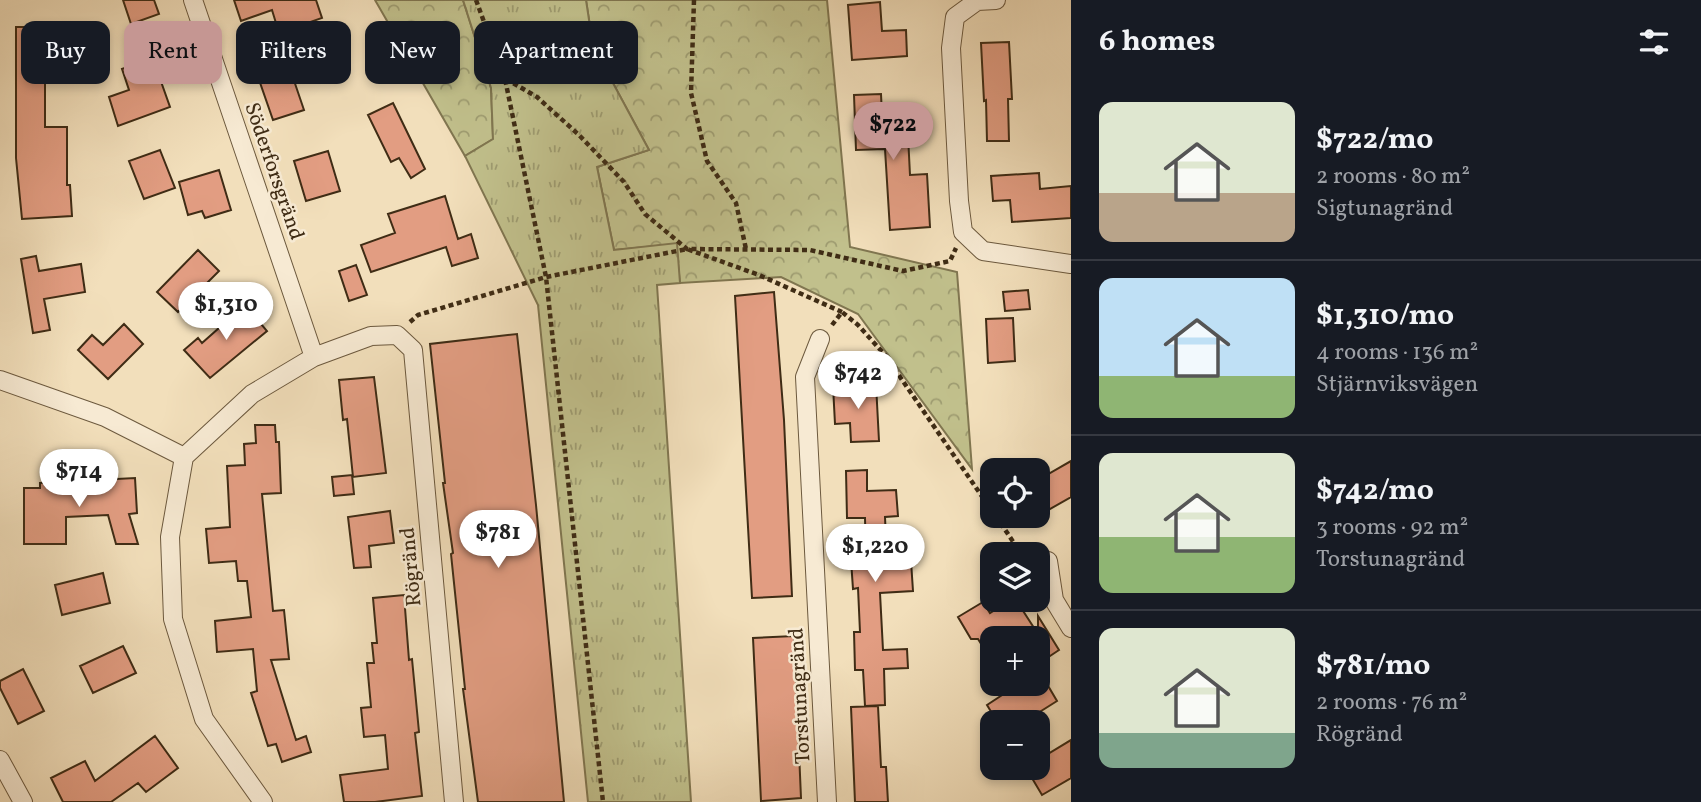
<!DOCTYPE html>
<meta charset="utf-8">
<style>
:root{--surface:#171b24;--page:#20242c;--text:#f1f3f6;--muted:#9ea1a6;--line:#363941;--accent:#c59692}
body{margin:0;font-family:Vollkorn,serif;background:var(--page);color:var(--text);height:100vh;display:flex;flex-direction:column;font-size:26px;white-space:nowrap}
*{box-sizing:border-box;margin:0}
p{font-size:23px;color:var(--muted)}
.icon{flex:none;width:38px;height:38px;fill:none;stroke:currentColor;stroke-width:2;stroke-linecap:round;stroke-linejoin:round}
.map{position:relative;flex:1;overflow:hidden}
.sheet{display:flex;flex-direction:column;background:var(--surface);width:630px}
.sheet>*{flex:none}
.top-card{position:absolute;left:21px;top:21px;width:665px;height:63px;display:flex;gap:14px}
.tools{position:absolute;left:980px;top:458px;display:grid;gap:14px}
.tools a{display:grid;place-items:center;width:70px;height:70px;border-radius:14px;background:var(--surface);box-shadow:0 4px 10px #0003;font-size:35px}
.price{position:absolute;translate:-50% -60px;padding:0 16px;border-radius:24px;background:#fff;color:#222;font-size:23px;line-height:46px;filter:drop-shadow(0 2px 4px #0008)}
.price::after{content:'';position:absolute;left:50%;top:42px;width:21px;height:16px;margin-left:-10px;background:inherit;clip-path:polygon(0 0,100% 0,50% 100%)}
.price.on{background:var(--accent);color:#111}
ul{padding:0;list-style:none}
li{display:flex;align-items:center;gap:21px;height:175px;padding:0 28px}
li+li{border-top:2px solid var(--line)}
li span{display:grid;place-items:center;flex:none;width:196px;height:140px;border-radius:14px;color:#555}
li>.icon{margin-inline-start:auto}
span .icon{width:84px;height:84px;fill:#fffc;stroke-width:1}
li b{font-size:30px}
h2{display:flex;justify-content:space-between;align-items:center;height:84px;padding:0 28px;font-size:30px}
.tag{padding:0 24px;border-radius:14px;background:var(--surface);box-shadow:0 4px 10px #0003;font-size:24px;line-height:63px}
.tag.on{background:var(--accent);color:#111}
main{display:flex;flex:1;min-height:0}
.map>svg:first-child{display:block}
.forest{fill:url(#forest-crowns);stroke:#807650;stroke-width:2}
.park{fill:url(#park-tufts);stroke:#807650;stroke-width:2}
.building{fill:#e29d82;stroke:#3f2c15;stroke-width:2}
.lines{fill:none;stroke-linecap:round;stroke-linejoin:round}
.minor-casing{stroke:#6c593e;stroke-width:20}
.path{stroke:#3f2c15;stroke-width:4.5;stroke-dasharray:5 3.5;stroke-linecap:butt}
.minor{stroke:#f7ead3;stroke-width:18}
.labels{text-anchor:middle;stroke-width:5;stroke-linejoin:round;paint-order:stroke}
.street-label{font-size:21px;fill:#3f2c15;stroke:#f7ead3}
</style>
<main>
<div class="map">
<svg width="1071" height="802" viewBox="0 0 1071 802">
<defs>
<pattern id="forest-crowns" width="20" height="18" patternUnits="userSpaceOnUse" patternTransform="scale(1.75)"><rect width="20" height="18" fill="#c1c08c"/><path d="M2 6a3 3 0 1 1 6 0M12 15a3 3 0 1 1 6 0" fill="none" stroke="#9e9c71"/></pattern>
<pattern id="park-tufts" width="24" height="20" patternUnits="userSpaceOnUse" patternTransform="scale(1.75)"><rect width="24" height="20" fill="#c1c08c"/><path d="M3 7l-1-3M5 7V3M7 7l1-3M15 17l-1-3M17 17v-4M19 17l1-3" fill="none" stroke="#9e9c71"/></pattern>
</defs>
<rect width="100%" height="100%" fill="#f2dfbb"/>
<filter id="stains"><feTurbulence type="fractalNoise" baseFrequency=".00286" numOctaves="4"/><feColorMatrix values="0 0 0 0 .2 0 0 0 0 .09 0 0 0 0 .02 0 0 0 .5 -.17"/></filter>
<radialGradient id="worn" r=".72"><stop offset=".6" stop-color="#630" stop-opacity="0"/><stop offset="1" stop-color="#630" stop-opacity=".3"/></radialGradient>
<path class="forest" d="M375,0H463L491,88L493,139L465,156Z
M586,0H827L850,247L957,272L972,469L858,314L781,277L680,283L676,244L614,250L597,167L649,150L593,46Z"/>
<path class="park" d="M463,0H586L593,46L649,150L597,167L614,250L677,243L680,283L657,285L691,802H588L538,305L465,156L493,139L491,88Z"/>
<path class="building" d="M123,0H154L159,14L131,24Z
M234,0H316L322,18L279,33L272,10L241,21Z
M880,2L882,31L906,30L907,56L852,60L848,5Z
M16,27H51V48H75L74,79L45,78V127H67V185H70L72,216L22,219L16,158Z
M1009,42L1012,99H1008L1009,141H987L986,100L984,101L981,43Z
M153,59L170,107L118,126L109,97L129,90L122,69Z
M287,60L304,110L273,120L256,71Z
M881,94L882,116H907L910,175L927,174L930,227L890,230L885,149L856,150L854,95Z
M393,103L425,169L411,178L399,158L391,162L368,115Z
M160,150L175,188L144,199L129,161Z
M328,151L340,191L306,201L294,161Z
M219,170L231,210L205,218L202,211L188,215L179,182Z
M1039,173L1040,189L1071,186V218L1012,222L1010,200L993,201L991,176Z
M445,196L458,239L471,234L478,258L452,266L446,247L371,272L361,245L395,233L388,214Z
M198,250L219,271L178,312L157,292Z
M36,256L39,271L81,264L85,292L44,299L50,330L33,333L21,259Z
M356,265L367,295L349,301L339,271Z
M1028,290L1030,309L1005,311L1003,292Z
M774,292L784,420L792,596L752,598L735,296Z
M245,305L267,331L210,378L184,350L198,338L202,343Z
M1013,318L1015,361L988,363L986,319Z
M124,324L143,344L108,379L78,350L92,335L103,345Z
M517,334L536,505L564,802H478L463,689H465L451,554L453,553L443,483H445L430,344Z
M374,377L386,473L353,477L347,419L343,420L339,380Z
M876,384L879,441L851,442L850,423L835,424L833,386Z
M255,425H275L276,442H279L281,493L262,494L273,611L284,610L289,659L271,660L296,740L306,736L311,752L282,762L276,744L268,746L251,693L257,691L253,649L217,652L215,621L251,617L247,581H238L236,561L209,563L206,529L230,527L227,466L245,465L244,444L256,443Z
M1071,461V497L1043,513L1038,503V480Z
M867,470V491L896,490L898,516L885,517L887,562L911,561L913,591L880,593L883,650L907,649L908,668L884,669L885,705L865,706L863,670H855L854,632H860L858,588L853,589L851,560L866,559L865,518H847L846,471Z
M352,475L354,494L334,496L332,477Z
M135,478L137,513L129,514L138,544H116L108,515L66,517V544H24V488H40V483Z
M390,511L394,543L369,546L371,567L354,568L348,517Z
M103,573L110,603L62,615L55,585Z
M404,595L409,660L412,659L419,732L415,733L422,796L375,802H344L340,775L388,769L385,735L364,737L361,708L371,707L367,663H374L372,643H377L373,598Z
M1010,600H1016L1038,634V616L1059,650L1038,664V639H992V642L983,647L978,639H971L958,617L983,602L990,613Z
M794,636L801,798L761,801L753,638Z
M123,646L136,673L93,693L80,666Z
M23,669L44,711L18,724L0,688V681Z
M1019,684H1047L1057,701L1022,723H998L987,705Z
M878,706L881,767H886L888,802H855L851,707Z
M155,736L178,768L146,792L138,783L111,802H63L51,778L85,761L95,781Z
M1071,740V778L1042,795L1026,768H1038V760Z"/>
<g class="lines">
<defs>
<path id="minor" d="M193,0L314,357
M996,0L977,1L955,17L951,48L959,201L963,232L983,251L1071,264
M820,339L805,377L827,802
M0,380L105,417L184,457
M1048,561L1054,600L1071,628
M0,760L23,802
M263,802L204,719L173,619L170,537L184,457L252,394L314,357L371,336L397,335L413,350L454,802"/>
</defs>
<use href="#minor" class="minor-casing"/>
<path class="path" d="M476,0L505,79L546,277L603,802
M694,0L691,93L707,161L736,203L746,249
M506,79L537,97L579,135L624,182L645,214L687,249L810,250L903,271L950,261L956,248
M410,322L418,315L546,277L687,249L759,275L842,312
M832,325L842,312L858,325L885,355L992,511
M996,516L1018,549L1032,555"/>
<use href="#minor" class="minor"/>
</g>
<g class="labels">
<g class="street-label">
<text transform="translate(275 171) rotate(71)" y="7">Söderforsgränd</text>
<text transform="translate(410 567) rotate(-95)" y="7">Rögränd</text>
<text transform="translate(799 696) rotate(-93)" y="7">Torstunagränd</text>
</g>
</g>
<rect width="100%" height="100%" filter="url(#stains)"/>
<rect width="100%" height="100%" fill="url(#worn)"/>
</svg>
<div class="tools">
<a><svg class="icon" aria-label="locate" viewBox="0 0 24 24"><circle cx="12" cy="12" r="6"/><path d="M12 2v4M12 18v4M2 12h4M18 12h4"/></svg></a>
<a><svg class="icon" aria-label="layers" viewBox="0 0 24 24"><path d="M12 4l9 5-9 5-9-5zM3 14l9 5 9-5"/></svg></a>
<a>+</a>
<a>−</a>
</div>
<b class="price on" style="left:893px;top:162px">$722</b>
<b class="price" style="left:226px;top:342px">$1,310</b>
<b class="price" style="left:858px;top:411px">$742</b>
<b class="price" style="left:79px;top:509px">$714</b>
<b class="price" style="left:498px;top:570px">$781</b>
<b class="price" style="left:875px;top:584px">$1,220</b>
<div class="top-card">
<a class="tag">Buy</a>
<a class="tag on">Rent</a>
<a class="tag">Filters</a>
<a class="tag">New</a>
<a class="tag">Apartment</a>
</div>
</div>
<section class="sheet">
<h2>6 homes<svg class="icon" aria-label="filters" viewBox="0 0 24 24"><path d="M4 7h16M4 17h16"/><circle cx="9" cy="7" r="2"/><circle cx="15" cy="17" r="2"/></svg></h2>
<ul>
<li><span style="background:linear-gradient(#dfe7d0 65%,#b9a48a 0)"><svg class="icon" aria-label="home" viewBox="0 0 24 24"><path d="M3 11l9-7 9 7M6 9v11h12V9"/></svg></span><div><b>$722/mo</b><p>2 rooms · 80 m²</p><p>Sigtunagränd</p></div></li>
<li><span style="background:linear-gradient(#bfe0f5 70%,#8fb573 0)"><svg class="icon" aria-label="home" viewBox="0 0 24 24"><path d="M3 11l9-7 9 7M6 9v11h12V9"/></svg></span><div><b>$1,310/mo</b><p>4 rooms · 136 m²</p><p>Stjärnviksvägen</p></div></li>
<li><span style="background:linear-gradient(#dfe7d0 60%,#8fb573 0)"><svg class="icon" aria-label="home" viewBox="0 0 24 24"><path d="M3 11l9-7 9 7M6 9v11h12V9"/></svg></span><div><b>$742/mo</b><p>3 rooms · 92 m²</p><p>Torstunagränd</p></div></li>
<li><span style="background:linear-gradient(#dfe7d0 75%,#7fa58c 0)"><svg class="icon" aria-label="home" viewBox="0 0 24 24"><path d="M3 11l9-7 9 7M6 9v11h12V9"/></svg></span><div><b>$781/mo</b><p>2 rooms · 76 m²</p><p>Rögränd</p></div></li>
</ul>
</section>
</main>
